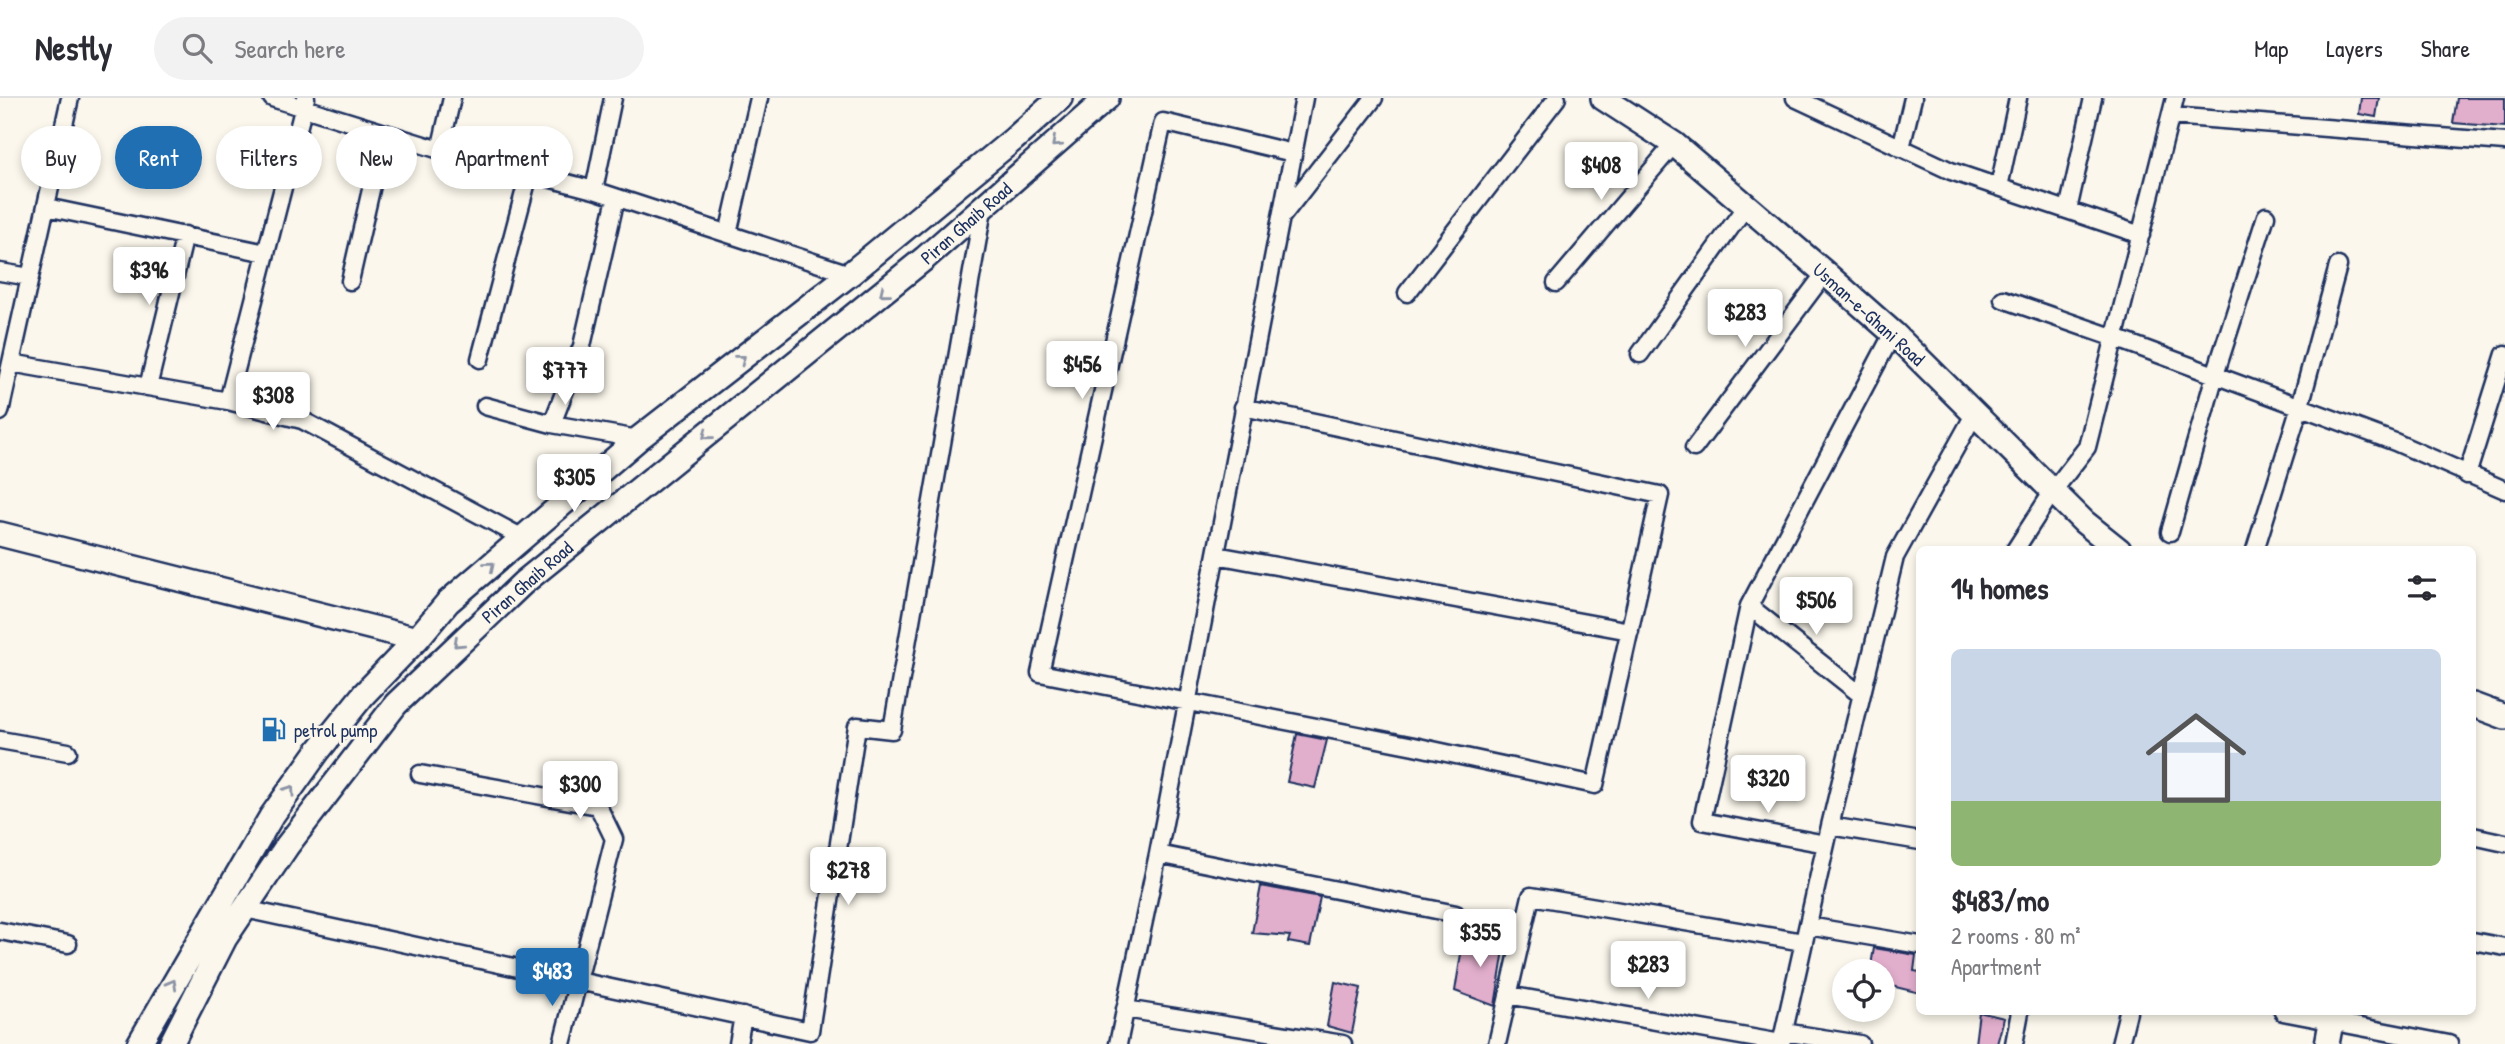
<!DOCTYPE html>
<meta charset="utf-8">
<style>
:root{--surface:#fff;--page:#f2f2f3;--text:#2b2b33;--muted:#7c7c81;--line:#e1e1e2;--accent:#1f6fb2}
body{margin:0;font-family:"Patrick Hand",sans-serif;background:var(--page);color:var(--text);height:100vh;display:flex;flex-direction:column;font-size:26px;white-space:nowrap}
*{box-sizing:border-box;margin:0}
p{font-size:23px;color:var(--muted)}
.icon{flex:none;width:38px;height:38px;fill:none;stroke:currentColor;stroke-width:2;stroke-linecap:round;stroke-linejoin:round}
.map{position:relative;flex:1;overflow:hidden}
.panel{position:absolute;left:1916px;top:448px;width:560px;height:469px;display:flex;flex-direction:column;background:var(--surface);border-radius:10px;box-shadow:0 4px 10px #0003}
.panel>*{flex:none}
.hud{position:absolute;left:21px;top:28px;width:665px;height:63px;display:flex;gap:14px}
.buttons{position:absolute;left:1832px;top:861px;display:grid;gap:14px}
.buttons a{display:grid;place-items:center;width:63px;height:63px;border-radius:50%;background:var(--surface);box-shadow:0 4px 10px #0003;font-size:35px}
.price{position:absolute;translate:-50% -60px;padding:0 16px;border-radius:7px;background:#fff;color:#222;font-size:23px;line-height:46px;filter:drop-shadow(0 2px 4px #0008)}
.price::after{content:'';position:absolute;left:50%;top:42px;width:21px;height:16px;margin-left:-10px;background:inherit;clip-path:polygon(0 0,100% 0,50% 100%)}
.price.current{background:var(--accent);color:#fff}
ul{padding:0;list-style:none}
li{display:grid;align-content:center;gap:14px;height:371px;padding:0 35px}
li+li{border-top:2px solid var(--line)}
li span{display:grid;place-items:center;height:217px;border-radius:10px;color:#555}
li>.icon{margin-inline-start:auto}
span .icon{width:126px;height:126px;fill:#fffc;stroke-width:1}
li b{font-size:30px}
h2{display:flex;justify-content:space-between;align-items:center;height:84px;padding:0 35px;font-size:30px}
.pill{padding:0 24px;border-radius:32px;background:var(--surface);box-shadow:0 4px 10px #0003;font-size:24px;line-height:63px}
.pill.current{background:var(--accent);color:#fff}
header{display:flex;align-items:center;gap:42px;box-sizing:border-box;height:98px;padding:0 35px;background:var(--surface);border-bottom:2px solid var(--line)}
header strong{font-size:33px}
nav{display:flex;gap:38px;margin-inline-start:auto;font-size:24px}
.search{width:490px;height:63px;background:var(--page);display:flex;align-items:center;gap:18px;box-sizing:border-box;padding:0 24px;border-radius:38px;color:var(--muted);font-size:26px}
.map>svg:first-child{display:block}
.building{fill:#e1aecc;stroke:#1b2f5e;stroke-width:2}
.lines{fill:none;stroke-linecap:round;stroke-linejoin:round}
.street-casing{stroke:#1b2f5e;stroke-width:21}
.secondary-casing{stroke:#1b2f5e;stroke-width:28}
.street{stroke:#fbf7ec;stroke-width:16}
.secondary{stroke:#fbf7ec;stroke-width:23}
.oneway{stroke:#8b93a5}
.labels{text-anchor:middle;stroke-width:5;stroke-linejoin:round;paint-order:stroke}
.street-label{font-size:19px;fill:#1b2f5e;stroke:#fbf7ec}
.poi-label{font-size:19px;fill:#1b2f5e;stroke:#fbf7ec;text-anchor:start}
</style>
<header>
<strong>Nestly</strong>
<div class="search"><svg class="icon" aria-label="search" viewBox="0 0 24 24"><circle cx="10" cy="10" r="6"/><path d="M15 15l6 6"/></svg>Search here</div>
<nav><a>Map</a><a>Layers</a><a>Share</a></nav>
</header>
<div class="map">
<svg width="2505" height="946" viewBox="0 0 2505 946">
<rect width="100%" height="100%" fill="#fbf7ec"/>
<filter id="ink" filterUnits="userSpaceOnUse"><feTurbulence type="fractalNoise" baseFrequency=".0143" numOctaves="2"/><feDisplacementMap in="SourceGraphic" scale="14" xChannelSelector="R" yChannelSelector="G"/><feConvolveMatrix kernelMatrix="1 2 1 2 8 2 1 2 1" color-interpolation-filters="sRGB"/></filter>
<g filter="url(#ink)">
<path class="building" d="M2361,0H2379L2376,19L2359,16Z
M2457,0H2505V29L2453,25Z
M1297,636L1327,642L1315,690L1287,684Z
M1261,788L1320,799L1310,848L1288,844L1290,838L1252,835Z
M1464,837L1505,846L1495,908L1455,893Z
M1874,850L1916,857L1914,873L1920,874V895L1883,886V873H1870Z
M1335,884L1361,890L1352,935L1327,928Z
M1979,914L2004,920L1997,946H1975Z"/>
<g class="lines">
<defs>
<path id="street" d="M272,0L440,52L594,92L850,176
M1795,0L1951,73L2141,137
M2171,18L2505,44
M1901,50L1913,0
M440,52L452,0
M1999,89L2018,0
M594,92L613,0
M46,109L266,155
M2068,112L2093,0
M1283,117L1374,0
M728,136L759,0
M0,174L30,179
M350,183L384,35
M1556,185L1674,46
M1407,195L1557,0
M2003,201L2115,240L2395,344L2505,392
M1640,256L1746,108
M480,261L529,76
M11,265L228,303L302,322L523,440
M148,289L185,137
M228,303L306,0
M485,308L552,326L638,341
M1243,309L1660,397L1595,687L1414,648L1040,575L1163,24L1293,55
M0,314L70,0
M552,326L582,248L616,100
M1694,350L1825,175
M2467,377L2505,256
M2170,434L2215,277L2266,118
M2015,452L2053,393L2087,349L2175,0
M2255,452L2300,308L2338,168
M1216,457L1630,533
M1749,508L1861,597
M0,642L68,654
M420,676L598,708L614,741L562,946
M1830,728L1920,743
M2473,738L2505,745
M1826,746L1702,723L1749,508L1893,235
M1158,756L1456,816
M245,811L810,933L857,628L892,632L983,111
M1808,828L1920,847
M0,833L68,846
M2473,843L2505,849
M1508,897L1781,945
M1125,911L1343,946
M2283,914L2449,946
M1784,934L1860,946
M738,946L743,918
M1118,946L1158,756L1304,0
M1497,946L1531,798L1803,844
M1781,946L1830,728L1895,459L1975,315
M2014,946L2020,914
M2120,946L2128,914"/>
<path id="secondary" d="M1603,0L1674,46L1825,175L1893,235L2084,424L2119,452
M0,436L417,541
M2473,607L2505,619
M139,946L271,719L318,653L364,596L417,541L448,504L638,341L850,176L1014,41L1060,0
M171,946L225,840L287,748L396,606L523,485L925,160L1107,0
M2327,946L2333,914"/>
</defs>
<use href="#street" class="street-casing"/>
<use href="#secondary" class="secondary-casing"/>
<use href="#street" class="street"/>
<use href="#secondary" class="secondary"/>
</g>
<defs><path id="oneway-chevron" d="M-2-3.5L2.5 0L-2 3.5" fill="none" stroke-width="1.6" stroke-linecap="round" stroke-linejoin="round" transform="scale(1.75)"/></defs>
<g class="oneway">
<use href="#oneway-chevron" transform="translate(1056 45) rotate(138)"/>
<use href="#oneway-chevron" transform="translate(884 194) rotate(141)"/>
<use href="#oneway-chevron" transform="translate(741 261) rotate(-38)"/>
<use href="#oneway-chevron" transform="translate(707 337) rotate(141)"/>
<use href="#oneway-chevron" transform="translate(490 468) rotate(-40)"/>
<use href="#oneway-chevron" transform="translate(458 545) rotate(137)"/>
<use href="#oneway-chevron" transform="translate(290 692) rotate(-55)"/>
<use href="#oneway-chevron" transform="translate(172 886) rotate(-61)"/>
</g>
</g>
<defs>
<symbol id="fuel-bare" viewBox="-9 -9 18 18"><path d="M-5.5-6h7V0h2V4h1.3V-2.5L3-4.5l.8-.8L6-3V5H2.5V1h-1V6h-7ZM-4.2-4.7v3.2H.2V-4.7Z" fill="#1f6fb2" stroke="#fbf7ec" stroke-width="2.5" paint-order="stroke"/></symbol>
</defs>
<g fill-rule="evenodd">
<use href="#fuel-bare" x="256" y="614" width="35" height="35"/>
</g>
<g class="labels">
<g class="street-label">
<text transform="translate(966 125) rotate(-41)" y="7">Piran Ghaib Road</text>
<text transform="translate(1869 216) rotate(42)" y="7">Usman-e-Ghani Road</text>
<text transform="translate(527 484) rotate(-41)" y="7">Piran Ghaib Road</text>
</g>
<g class="poi-label">
<text x="294" y="639">petrol pump</text>
</g>
</g>
</svg>
<div class="buttons">
<a><svg class="icon" aria-label="locate" viewBox="0 0 24 24"><circle cx="12" cy="12" r="6"/><path d="M12 2v4M12 18v4M2 12h4M18 12h4"/></svg></a>
</div>
<b class="price" style="left:1601px;top:104px">$408</b>
<b class="price" style="left:149px;top:209px">$396</b>
<b class="price" style="left:1745px;top:251px">$283</b>
<b class="price" style="left:1082px;top:303px">$456</b>
<b class="price" style="left:565px;top:309px">$777</b>
<b class="price" style="left:273px;top:334px">$308</b>
<b class="price" style="left:574px;top:416px">$305</b>
<b class="price" style="left:1816px;top:539px">$506</b>
<b class="price" style="left:1768px;top:717px">$320</b>
<b class="price" style="left:580px;top:723px">$300</b>
<b class="price" style="left:848px;top:809px">$278</b>
<b class="price" style="left:1480px;top:871px">$355</b>
<b class="price" style="left:1648px;top:903px">$283</b>
<b class="price current" style="left:552px;top:910px">$483</b>
<div class="hud">
<a class="pill">Buy</a>
<a class="pill current">Rent</a>
<a class="pill">Filters</a>
<a class="pill">New</a>
<a class="pill">Apartment</a>
</div>
<section class="panel">
<h2>14 homes<svg class="icon" aria-label="filters" viewBox="0 0 24 24"><path d="M4 7h16M4 17h16"/><circle cx="9" cy="7" r="2"/><circle cx="15" cy="17" r="2"/></svg></h2>
<ul>
<li><span style="background:linear-gradient(#c9d6e8 70%,#8fb573 0)"><svg class="icon" aria-label="home" viewBox="0 0 24 24"><path d="M3 11l9-7 9 7M6 9v11h12V9"/></svg></span><div><b>$483/mo</b><p>2 rooms · 80 m²</p><p>Apartment</p></div></li>
</ul>
</section>
</div>
